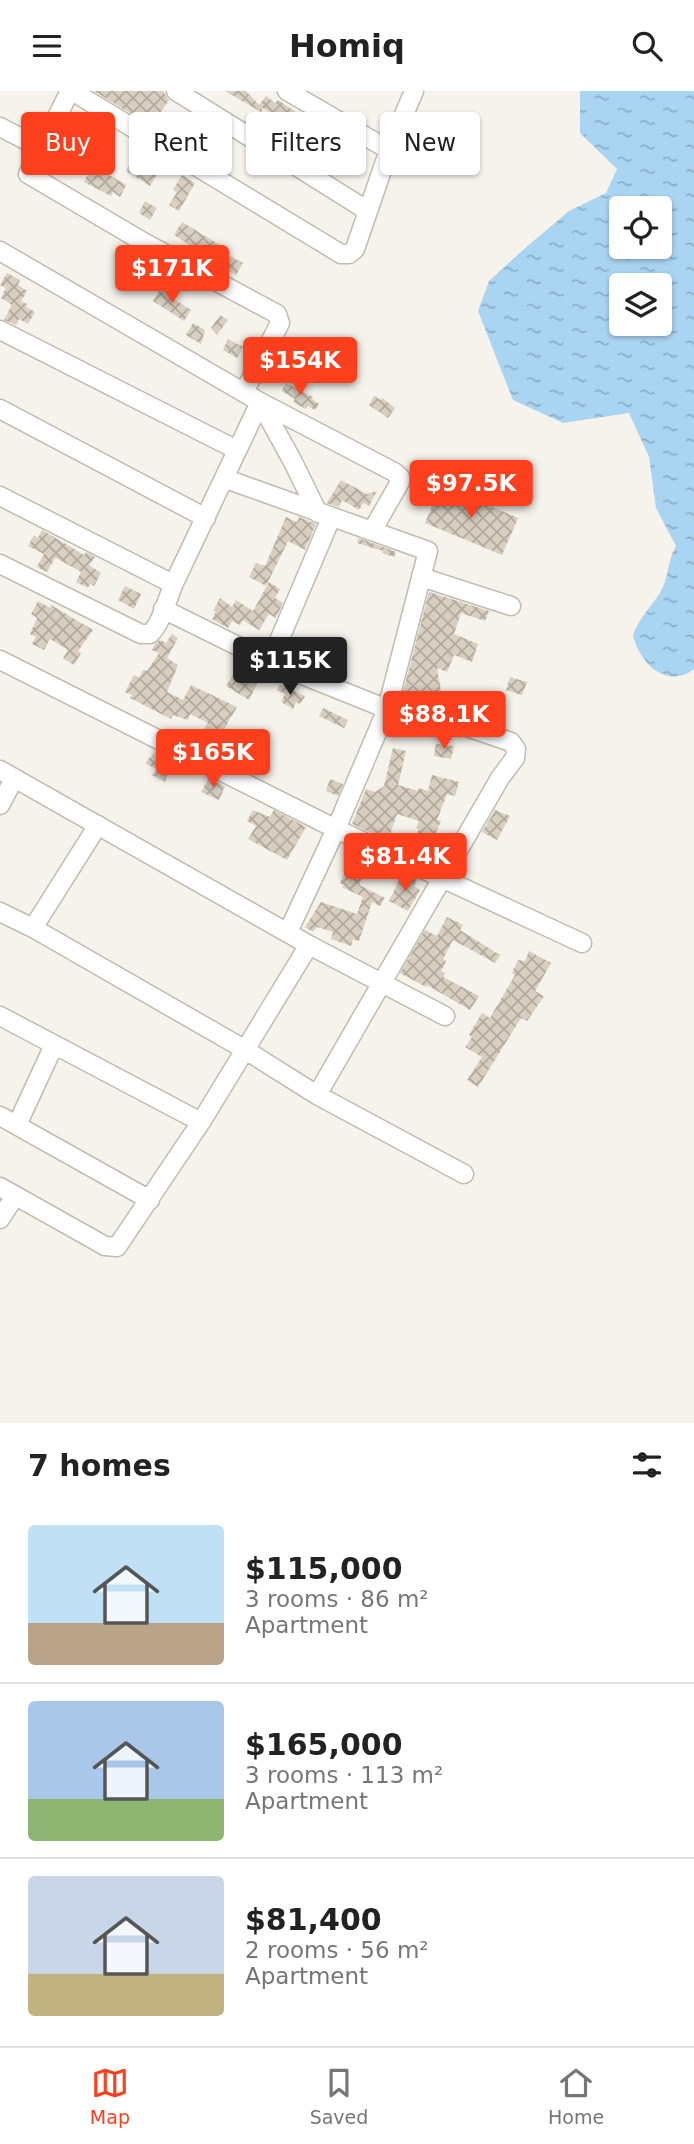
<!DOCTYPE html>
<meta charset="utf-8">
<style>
:root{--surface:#fff;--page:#f6f6f6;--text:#222;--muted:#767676;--line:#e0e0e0;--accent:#fc3f1d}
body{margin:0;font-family:"DejaVu Sans",sans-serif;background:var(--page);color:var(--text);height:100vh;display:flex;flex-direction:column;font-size:26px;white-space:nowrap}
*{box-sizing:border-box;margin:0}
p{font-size:23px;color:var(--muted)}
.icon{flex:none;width:38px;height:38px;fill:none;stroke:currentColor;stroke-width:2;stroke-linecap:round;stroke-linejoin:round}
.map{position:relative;height:1332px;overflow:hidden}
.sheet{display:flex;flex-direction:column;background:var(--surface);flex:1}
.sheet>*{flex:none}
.banner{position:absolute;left:21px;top:21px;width:653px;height:63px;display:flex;gap:14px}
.tools{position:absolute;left:609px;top:105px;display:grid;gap:14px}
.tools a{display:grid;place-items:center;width:63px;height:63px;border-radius:7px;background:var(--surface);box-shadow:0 2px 5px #0004;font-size:35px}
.price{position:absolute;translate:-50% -60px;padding:0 16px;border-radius:7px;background:var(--accent);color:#fff;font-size:23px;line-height:46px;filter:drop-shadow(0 2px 4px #0008)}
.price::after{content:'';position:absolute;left:50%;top:42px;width:21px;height:16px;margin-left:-10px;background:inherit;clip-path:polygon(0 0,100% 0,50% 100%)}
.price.active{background:#222;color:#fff}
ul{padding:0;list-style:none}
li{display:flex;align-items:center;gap:21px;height:175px;padding:0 28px}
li+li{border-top:2px solid var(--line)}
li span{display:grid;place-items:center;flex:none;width:196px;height:140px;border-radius:7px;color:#555}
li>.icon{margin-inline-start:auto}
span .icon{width:84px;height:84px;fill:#fffc;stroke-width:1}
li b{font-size:30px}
h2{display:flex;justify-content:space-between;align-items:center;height:84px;padding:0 28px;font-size:30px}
.pill{padding:0 24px;border-radius:7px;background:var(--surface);box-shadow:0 2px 5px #0004;font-size:24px;line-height:63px}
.pill.active{background:var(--accent);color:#fff}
header{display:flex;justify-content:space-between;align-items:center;height:91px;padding:0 28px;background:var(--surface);font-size:32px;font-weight:800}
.tab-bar{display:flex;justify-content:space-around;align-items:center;height:98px;border-top:2px solid var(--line);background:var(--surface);font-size:19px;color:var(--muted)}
.tab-bar a{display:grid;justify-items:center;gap:4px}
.tab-bar .active{color:var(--accent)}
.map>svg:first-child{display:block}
.water{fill:url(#water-ripples);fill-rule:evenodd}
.building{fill:url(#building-cross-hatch)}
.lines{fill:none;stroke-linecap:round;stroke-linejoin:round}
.minor-casing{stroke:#c2bbae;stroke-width:21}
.minor{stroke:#fff;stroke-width:18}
</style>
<header><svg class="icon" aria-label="menu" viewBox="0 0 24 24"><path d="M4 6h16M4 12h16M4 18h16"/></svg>Homiq<svg class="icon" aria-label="search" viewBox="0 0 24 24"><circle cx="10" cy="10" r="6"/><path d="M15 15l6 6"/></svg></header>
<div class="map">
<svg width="694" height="1332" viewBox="0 0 694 1332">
<defs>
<pattern id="water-ripples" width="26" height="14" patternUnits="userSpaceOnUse" patternTransform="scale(1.75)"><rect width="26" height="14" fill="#a9d4f2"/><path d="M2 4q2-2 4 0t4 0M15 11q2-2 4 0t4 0" fill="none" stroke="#8caec5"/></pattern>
<pattern id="building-cross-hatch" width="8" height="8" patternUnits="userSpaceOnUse" patternTransform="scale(1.75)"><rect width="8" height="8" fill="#d8cfc1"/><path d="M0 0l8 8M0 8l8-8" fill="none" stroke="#b1aa9e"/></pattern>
</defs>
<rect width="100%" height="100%" fill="#f6f3ec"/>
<path class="water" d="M580,0H694V578C667,599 639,572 633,544C639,527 651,516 660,502C669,487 667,470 676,455L656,417L649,366L629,322L563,332L513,309L478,220L489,190L524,158L569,120L606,102L617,78L580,42ZM621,117H660V156H621ZM621,194H660V233H621Z"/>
<path class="building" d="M94,0H163L169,9L151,35Z
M225,0H246L259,14L266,5L275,12L278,9L296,21L288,33L261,16L263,22Z
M134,65L147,73L150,67L162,75L150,95L126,80Z
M93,74L126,94L120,106L113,101L111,105L84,91Z
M182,84L195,92L179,120L169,114L177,101L173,99Z
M145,110L157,117L150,129L139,122Z
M182,131L220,154L213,165L200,157L199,160L174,144Z
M228,164L243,172L236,184L221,176Z
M7,182L20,189L18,194L27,200L21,210L27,213L26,216L35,221L28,233L19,228L16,234L4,229L12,214L1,207L6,197L0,194Z
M160,199L191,219L184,230L153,210Z
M220,224L228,229L217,244L211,237Z
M193,232L205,239L201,253L186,244Z
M228,248L243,256L237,267L223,259Z
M317,256L330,262L324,273L312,267Z
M286,292L313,306L312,308L319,313L315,319L308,315L306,318L293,311L295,308L282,300Z
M374,305L381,309L382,307L395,317L388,327L369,314Z
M341,389L367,403L377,400L369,415L363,412L359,419L342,409L339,416L327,412Z
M441,394L518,427L502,464L425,432Z
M286,426L297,431L299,426L316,433L305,459L288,450L266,495L249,486L256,472L265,475Z
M42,439L84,464L86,461L95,466L89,474L101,482L94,495L90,493L88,497L76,491L81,481L58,468L55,467L47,481L37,476L44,463L28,455L34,444L38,447Z
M359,447L396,461L394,466L382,462L383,460L357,452Z
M269,491L280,498L275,507L283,512L276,527L269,523L259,539L243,529L240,534L232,530L228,537L212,528L216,521L213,520L220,507L232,516L236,509L253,520Z
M125,495L141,503L134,518L118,509Z
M429,501L489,520L485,530L461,522L454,543L478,553L472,571L454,564L447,581L437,577L441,600L478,608L476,616L481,618L479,624L503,630L501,636L470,625L401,609Z
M38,510L50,517L51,514L93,539L78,560L81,562L74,574L63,567L68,559L50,548L44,559L32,553L36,546L30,543L37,527L31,523Z
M172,543L178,547L167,567L178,574L167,601L183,609L191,594L237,616L219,647L203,640L208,632L190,623L188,629L173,624L171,628L130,607L132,604L125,601L134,584L139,587L143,579L147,580L159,562L152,559L155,553L160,549L166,552Z
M241,570L263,580L249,609L226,595Z
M510,586L527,591L522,604L506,599Z
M280,593L305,605L300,613L296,611L293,618L281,611L285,603L277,599Z
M323,617L348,629L344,637L319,625Z
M436,653L454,655L451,668L434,665Z
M393,657L406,660L398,694L418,700L419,697L428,700L432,684L459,691L455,705L447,703L437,729L441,730L428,759L413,752L419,738L416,737L419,730L397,723L388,749L352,733L366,698L375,701L384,695Z
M156,660L172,668L165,691L152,684L156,678L145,672Z
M209,687L225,695L219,709L201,701Z
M330,688L343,693L338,705L326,700Z
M253,719L270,726L274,719L306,736L287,769L248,748L256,735L247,730Z
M495,719L510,725L497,749L482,741Z
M348,773L365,780L359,794L385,807L380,815L372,811L359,850L353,848L351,855L331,848L333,841L317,836L313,841L305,836L321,811L357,823L363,806L342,796L344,794L340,792Z
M403,782L417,789L414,795L420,799L408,820L389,810Z
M447,826L463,834L460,839L500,864L495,872L453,849L443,868L446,870L441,880L445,882L443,886L479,905L470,919L427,894L426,896L400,882L425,839L437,845Z
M529,860L551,872L535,900L544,905L527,930L521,927L478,996L467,989L482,966L465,956L472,946L469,944L482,922L490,927L515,884L512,882L518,869L525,870Z"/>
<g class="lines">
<defs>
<path id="minor" d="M70,0L28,83L145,152L277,223L280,232L244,301
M72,0L341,163H349L355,158L389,59L414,0
M176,0L368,120
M287,0L389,59
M0,36L41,57
M0,160L260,311L394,381L400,386V391L372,440
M0,239L237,359
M260,311L293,371L318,422
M0,318L206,427
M226,388L428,460L387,618L336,738L288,841
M0,405L173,493
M0,473L141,543H150C163,530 167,507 175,490C203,431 232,371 260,311
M421,486L511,515
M163,518L270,571L387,618L467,636L511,651L516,658L515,667L500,687L317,1004
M0,569L336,738L582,852
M270,571L331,427
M0,679L309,854L445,925
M0,714L14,688
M0,821L33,837L244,958L317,1004L464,1083
M33,837L98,734
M0,925L201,1031
M0,1025L150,1109
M17,1034L54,954
M0,1096L105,1155L117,1156L201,1031L309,854
M0,1128L15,1105"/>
</defs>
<use href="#minor" class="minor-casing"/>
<use href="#minor" class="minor"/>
</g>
</svg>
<div class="tools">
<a><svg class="icon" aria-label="locate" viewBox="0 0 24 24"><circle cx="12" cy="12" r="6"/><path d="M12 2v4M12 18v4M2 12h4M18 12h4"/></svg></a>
<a><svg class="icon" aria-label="layers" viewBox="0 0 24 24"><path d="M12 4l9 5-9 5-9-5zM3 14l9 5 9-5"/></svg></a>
</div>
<b class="price" style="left:172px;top:214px">$171K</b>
<b class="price" style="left:300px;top:306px">$154K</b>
<b class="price" style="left:471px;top:429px">$97.5K</b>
<b class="price active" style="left:290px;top:606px">$115K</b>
<b class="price" style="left:444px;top:660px">$88.1K</b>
<b class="price" style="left:213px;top:698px">$165K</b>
<b class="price" style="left:405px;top:802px">$81.4K</b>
<div class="banner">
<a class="pill active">Buy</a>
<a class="pill">Rent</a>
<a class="pill">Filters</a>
<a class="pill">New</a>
</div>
</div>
<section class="sheet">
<h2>7 homes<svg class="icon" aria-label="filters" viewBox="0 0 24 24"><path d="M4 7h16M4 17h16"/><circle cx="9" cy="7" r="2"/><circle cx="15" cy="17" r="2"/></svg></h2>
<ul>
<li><span style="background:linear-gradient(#bfe0f5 70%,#b9a48a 0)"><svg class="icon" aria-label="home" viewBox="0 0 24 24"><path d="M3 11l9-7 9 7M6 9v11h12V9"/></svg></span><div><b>$115,000</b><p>3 rooms · 86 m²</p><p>Apartment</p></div></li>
<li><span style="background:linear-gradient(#a9c7e8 70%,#8fb573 0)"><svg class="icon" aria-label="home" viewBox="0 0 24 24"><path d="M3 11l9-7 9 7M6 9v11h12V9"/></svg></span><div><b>$165,000</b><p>3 rooms · 113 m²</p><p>Apartment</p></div></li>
<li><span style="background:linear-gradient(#c9d6e8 70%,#c2b280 0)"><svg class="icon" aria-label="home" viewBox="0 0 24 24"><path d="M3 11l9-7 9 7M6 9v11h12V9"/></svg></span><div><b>$81,400</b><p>2 rooms · 56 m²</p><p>Apartment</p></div></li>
</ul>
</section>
<nav class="tab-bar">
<a class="active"><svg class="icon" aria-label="map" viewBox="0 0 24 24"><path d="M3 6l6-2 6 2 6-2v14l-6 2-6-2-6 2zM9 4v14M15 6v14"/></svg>Map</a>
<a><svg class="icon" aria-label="saved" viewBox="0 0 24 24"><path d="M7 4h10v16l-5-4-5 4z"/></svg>Saved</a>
<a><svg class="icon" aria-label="home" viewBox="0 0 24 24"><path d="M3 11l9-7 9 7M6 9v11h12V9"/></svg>Home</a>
</nav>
